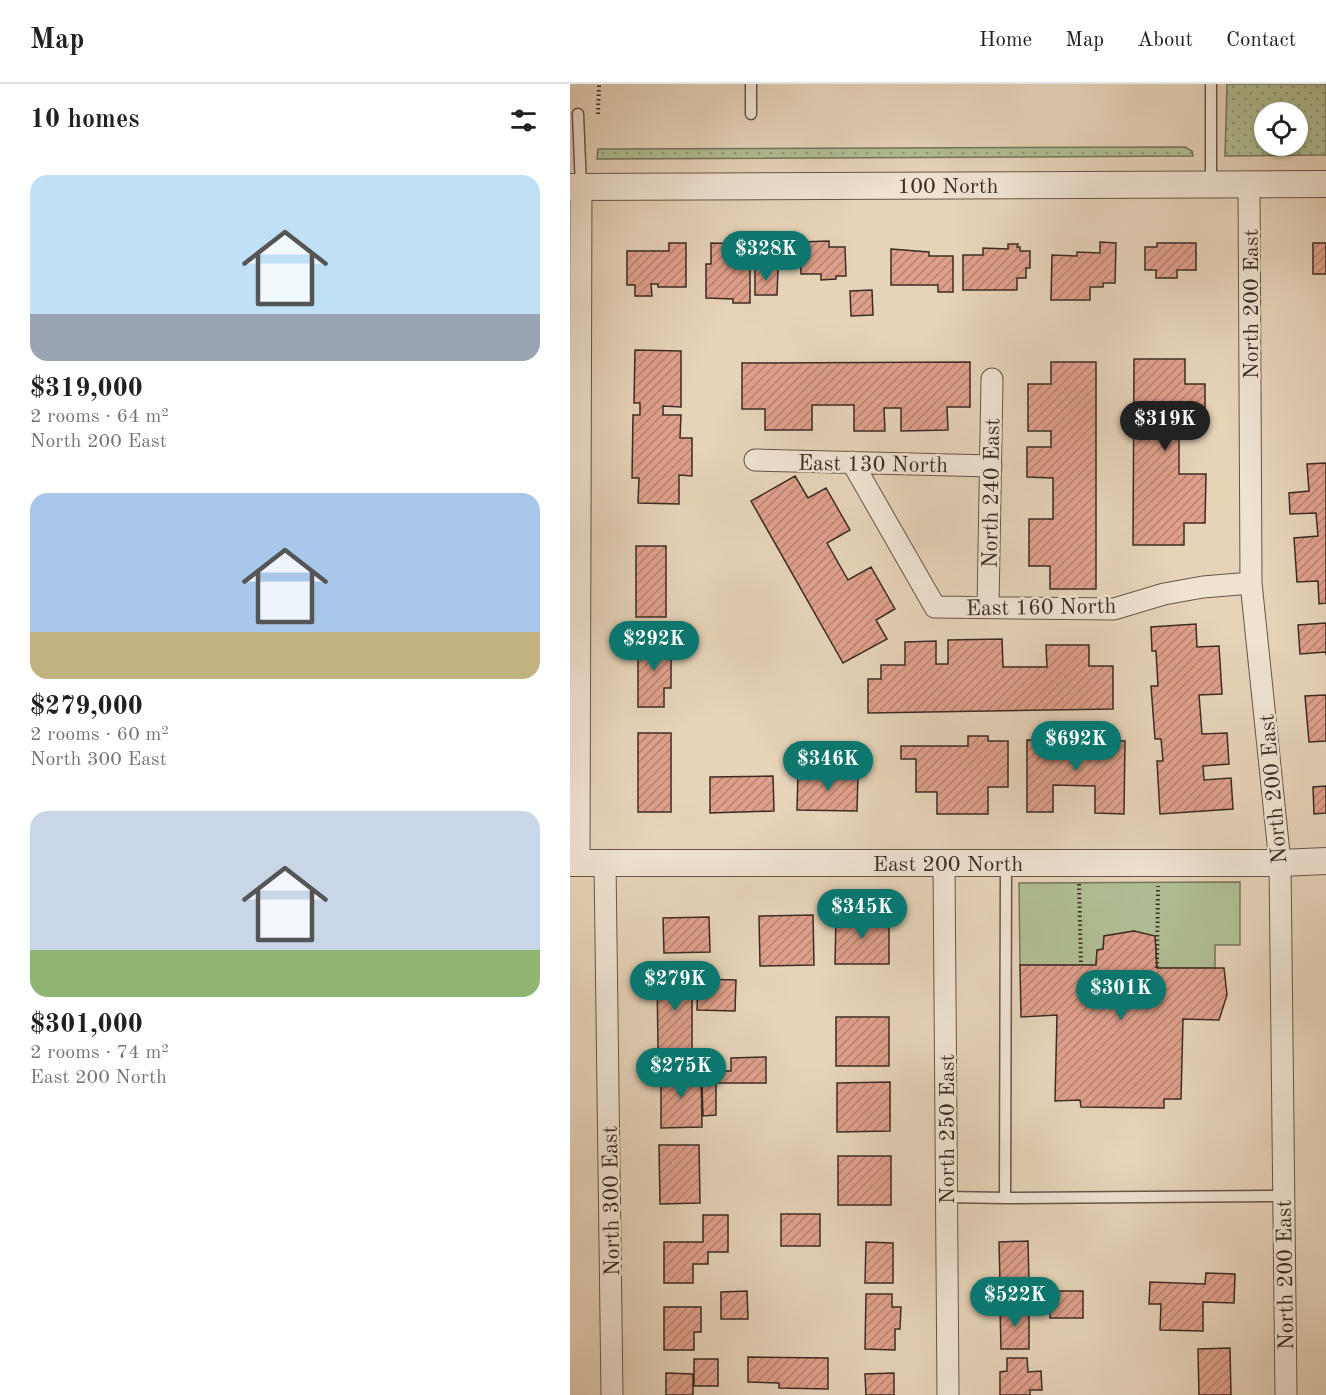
<!DOCTYPE html>
<meta charset="utf-8">
<style>
:root{--surface:#fff;--page:#f2f2f2;--text:#202124;--muted:#757577;--line:#e0e0e0;--accent:#0f766e}
body{margin:0;font-family:"Old Standard TT",serif;background:var(--page);color:var(--text);height:100vh;display:flex;flex-direction:column;font-size:22px;white-space:nowrap}
*{box-sizing:border-box;margin:0}
p{font-size:20px;color:var(--muted)}
.icon{flex:none;width:33px;height:33px;fill:none;stroke:currentColor;stroke-width:2;stroke-linecap:round;stroke-linejoin:round}
.map{position:relative;flex:1;overflow:hidden}
.panel{display:flex;flex-direction:column;background:var(--surface);width:570px}
.panel>*{flex:none}
.fabs{position:absolute;left:684px;top:18px;display:grid;gap:12px}
.fabs a{display:grid;place-items:center;width:54px;height:54px;border-radius:50%;background:var(--surface);box-shadow:0 2px 4px #0004;font-size:30px}
.price{position:absolute;translate:-50% -51px;padding:0 14px;border-radius:21px;background:var(--accent);color:#fff;font-size:20px;line-height:39px;filter:drop-shadow(0 2px 3px #0008)}
.price::after{content:'';position:absolute;left:50%;top:36px;width:18px;height:14px;margin-left:-9px;background:inherit;clip-path:polygon(0 0,100% 0,50% 100%)}
.price.on{background:#222;color:#fff}
ul{padding:0;list-style:none}
li{display:grid;align-content:center;gap:12px;height:318px;padding:0 30px}
li span{display:grid;place-items:center;height:186px;border-radius:18px;color:#555}
li>.icon{margin-inline-start:auto}
span .icon{width:108px;height:108px;fill:#fffc;stroke-width:1}
li b{font-size:26px}
h2{display:flex;justify-content:space-between;align-items:center;height:72px;padding:0 30px;font-size:26px}
header{display:flex;align-items:center;gap:36px;box-sizing:border-box;height:84px;padding:0 30px;background:var(--surface);border-bottom:2px solid var(--line)}
header strong{font-size:28px}
nav{display:flex;gap:33px;margin-inline-start:auto;font-size:21px}
main{display:flex;flex:1;min-height:0}
.map>svg:first-child{display:block}
.grass{fill:#b0be93;stroke:#76755c;stroke-width:1.5}
.park{fill:url(#park-dots);stroke:#76755c;stroke-width:1.5;fill-rule:evenodd}
.building{fill:url(#building-hatch);stroke:#3c2c24;stroke-width:1.5}
.lines{fill:none;stroke-linecap:round;stroke-linejoin:round}
.service-casing{stroke:#665649;stroke-width:13}
.minor-casing{stroke:#665649;stroke-width:23}
.tertiary-casing{stroke:#665649;stroke-width:28}
.path{stroke:#3c2c24;stroke-width:4;stroke-dasharray:1.5 3;stroke-linecap:butt}
.service{stroke:#efe2d1;stroke-width:10}
.minor{stroke:#efe2d1;stroke-width:21}
.tertiary{stroke:#efe2d1;stroke-width:26}
.labels{text-anchor:middle;stroke-width:5;stroke-linejoin:round;paint-order:stroke}
.street-label{font-size:22px;fill:#3c2c24;stroke:#efe2d1}
</style>
<header>
<strong>Map</strong>
<nav><a>Home</a><a>Map</a><a>About</a><a>Contact</a></nav>
</header>
<main>
<section class="panel">
<h2>10 homes<svg class="icon" aria-label="filters" viewBox="0 0 24 24"><path d="M4 7h16M4 17h16"/><circle cx="9" cy="7" r="2"/><circle cx="15" cy="17" r="2"/></svg></h2>
<ul>
<li><span style="background:linear-gradient(#bfe0f5 75%,#9aa5b1 0)"><svg class="icon" aria-label="home" viewBox="0 0 24 24"><path d="M3 11l9-7 9 7M6 9v11h12V9"/></svg></span><div><b>$319,000</b><p>2 rooms · 64 m²</p><p>North 200 East</p></div></li>
<li><span style="background:linear-gradient(#a9c7e8 75%,#c2b280 0)"><svg class="icon" aria-label="home" viewBox="0 0 24 24"><path d="M3 11l9-7 9 7M6 9v11h12V9"/></svg></span><div><b>$279,000</b><p>2 rooms · 60 m²</p><p>North 300 East</p></div></li>
<li><span style="background:linear-gradient(#c9d6e8 75%,#8fb573 0)"><svg class="icon" aria-label="home" viewBox="0 0 24 24"><path d="M3 11l9-7 9 7M6 9v11h12V9"/></svg></span><div><b>$301,000</b><p>2 rooms · 74 m²</p><p>East 200 North</p></div></li>
</ul>
</section>
<div class="map">
<svg width="756" height="1311" viewBox="0 0 756 1311">
<defs>
<pattern id="park-dots" width="8" height="8" patternUnits="userSpaceOnUse" patternTransform="scale(1.5)"><rect width="8" height="8" fill="#b0be93"/><path d="M2 2h.1M6 6h.1" fill="none" stroke="#909b78" stroke-width="1.8" stroke-linecap="round"/></pattern>
<pattern id="building-hatch" width="6" height="6" patternUnits="userSpaceOnUse" patternTransform="scale(1.5)"><rect width="6" height="6" fill="#dfa08b"/><path d="M-1 1l2-2M0 6l6-6M5 7l2-2" fill="none" stroke="#b68371"/></pattern>
</defs>
<rect width="100%" height="100%" fill="#e6d3b8"/>
<filter id="stains"><feTurbulence type="fractalNoise" baseFrequency=".00333" numOctaves="4"/><feColorMatrix values="0 0 0 0 .2 0 0 0 0 .09 0 0 0 0 .02 0 0 0 .5 -.17"/></filter>
<radialGradient id="worn" r=".72"><stop offset=".6" stop-color="#630" stop-opacity="0"/><stop offset="1" stop-color="#630" stop-opacity=".3"/></radialGradient>
<path class="grass" d="M670,798V861H645V884H587L585,853L564,847L534,852L533,865L527,867L526,881H450L449,799Z"/>
<path class="park" d="M657,0H756V71L655,72ZM728,28V62H694V28Z
M615,63L622,67L623,72L27,75L28,65Z"/>
<path class="building" d="M259,157V163H275L276,192H266V195L251,196V190H231L230,158Z
M530,158L546,159L545,199H533V203H520V216H481L482,171L507,172V168L530,169Z
M99,159H116V203H88V200H81L82,212H65V201H57V167H99Z
M141,159L180,160V219H163V215L136,214V180H141Z
M587,159H626V186H607V194H586V186H575V163H587Z
M743,159H756V190H743Z
M438,160H448L447,163H450V167H460V184H456V194H447V206H393V171H413V164L438,165Z
M321,165L359,168V172H383V208H368V201H321Z
M185,184L208,185L207,211H185Z
M302,206L303,231L281,232L280,207Z
M65,266L111,267V323L93,322V331H111L110,354H122V392L109,391V420L68,419L69,394H62L63,331H70V319H64Z
M564,275H615V300H635V348H609V390H636L635,439H614V461H563Z
M400,278V323H377L378,346L331,347V324H314L315,347H284V321H242V346H195V325H172V279Z
M481,278H526V505H480V482H459V435H483V394L457,393V363H481V347H458V300H481Z
M756,379V519L749,520L748,497L727,498L724,454L748,452L746,429L720,430L719,409L739,407L737,380Z
M225,392L238,414L256,404L280,446L257,459L278,496L301,483L325,525L306,536L317,555L273,579L181,417Z
M66,462H96V533H66Z
M756,539V571V568L730,570L728,541Z
M626,540L627,563L649,562L652,610L629,611L632,650L657,649L659,680L633,682L634,696L661,694L663,725L590,730L587,677H593L591,655H585L581,602H588L586,567H582L581,543Z
M432,555L433,583H477L476,561H519V582H543V625L298,629V595H311V581H335V558L366,557V580H378V556Z
M68,556H101V604H94V623H68Z
M756,611V657L739,658L735,612Z
M68,649H101V728H68Z
M398,652H418V657H438V703H418V730H367V708H346V675H331V662H398Z
M457,656L555,657L554,730L525,729V702L483,701V728H457Z
M228,689L288,690L287,727L227,726Z
M203,692L204,727L140,729V693Z
M756,702V729L744,730L743,703Z
M243,831L244,881L190,882L189,832Z
M266,831H319V880H265Z
M139,833L140,868L94,869L93,834Z
M564,847L585,852L587,884H654L657,911L649,936L613,935L611,1015H594V1024L511,1023L510,1016L485,1017L487,931L451,933L450,881H526L527,866L533,865L534,852Z
M87,891H122V965H88Z
M128,895L166,896L165,927L127,926Z
M266,933H319V982H266Z
M196,973V999H146V1031L133,1032L132,998H144V987H161V974Z
M131,986L132,1043L91,1044V987Z
M320,998V1047L267,1048V999Z
M89,1061H129L130,1119L90,1120Z
M268,1072H321V1121H268Z
M211,1130H250V1162H211Z
M133,1131H158V1168H138V1180H123V1199H94V1158H133Z
M458,1157L459,1199H430L429,1158Z
M296,1158L323,1159V1199H295Z
M636,1189L665,1190L664,1219L633,1218V1247L590,1246L591,1220H579L580,1198L635,1200Z
M177,1207L178,1235H151V1208Z
M480,1207H513V1234H480Z
M296,1210H322V1223H331L330,1245H325V1266L295,1265Z
M94,1223H131V1248H124V1266H94Z
M430,1223H459V1265H431Z
M660,1264L661,1311H629L628,1265Z
M178,1273L258,1274V1305L209,1304V1299L178,1298Z
M437,1274H457L458,1288L471,1287L472,1306H460V1311H430V1288L437,1287Z
M124,1275H148V1302H124Z
M96,1289L123,1290V1311H96Z
M324,1289V1311H296L295,1290Z"/>
<g class="lines">
<defs>
<path id="service" d="M181,0V30
M8,30L11,103
M641,100V0
M436,780L435,1114L713,1112
M376,1113L435,1114"/>
<path id="minor" d="M679,100L681,499L710,779L716,1311
M185,376L421,382
M282,378L365,523L544,525L594,510L633,503L681,499
M418,523L422,295
M9,779L11,103
M35,779L42,1311
M374,779L378,1311"/>
<path id="tertiary" d="M0,103L756,100
M0,779H710L756,777"/>
</defs>
<use href="#service" class="service-casing"/>
<use href="#minor" class="minor-casing"/>
<use href="#tertiary" class="tertiary-casing"/>
<path class="path" d="M28,30L29,0
M509,800L511,881
M587,884L588,802"/>
<use href="#service" class="service"/>
<use href="#minor" class="minor"/>
<use href="#tertiary" class="tertiary"/>
</g>
<g class="labels">
<g class="street-label">
<text x="378" y="109">100 North</text>
<text transform="translate(680 220) rotate(-90)" y="8">North 200 East</text>
<text transform="translate(303 379) rotate(1)" y="8">East 130 North</text>
<text transform="translate(420 409) rotate(-89)" y="8">North 240 East</text>
<text transform="translate(471 522) rotate(-1)" y="8">East 160 North</text>
<text transform="translate(702 705) rotate(-95)" y="8">North 200 East</text>
<text x="378" y="787">East 200 North</text>
<text transform="translate(376 1045) rotate(-90)" y="8">North 250 East</text>
<text transform="translate(40 1117) rotate(-91)" y="8">North 300 East</text>
<text transform="translate(714 1191) rotate(-91)" y="8">North 200 East</text>
</g>
</g>
<rect width="100%" height="100%" filter="url(#stains)"/>
<rect width="100%" height="100%" fill="url(#worn)"/>
</svg>
<div class="fabs">
<a><svg class="icon" aria-label="locate" viewBox="0 0 24 24"><circle cx="12" cy="12" r="6"/><path d="M12 2v4M12 18v4M2 12h4M18 12h4"/></svg></a>
</div>
<b class="price" style="left:196px;top:198px">$328K</b>
<b class="price on" style="left:595px;top:368px">$319K</b>
<b class="price" style="left:84px;top:588px">$292K</b>
<b class="price" style="left:506px;top:688px">$692K</b>
<b class="price" style="left:258px;top:708px">$346K</b>
<b class="price" style="left:292px;top:856px">$345K</b>
<b class="price" style="left:105px;top:928px">$279K</b>
<b class="price" style="left:551px;top:937px">$301K</b>
<b class="price" style="left:111px;top:1015px">$275K</b>
<b class="price" style="left:445px;top:1244px">$522K</b>
</div>
</main>
